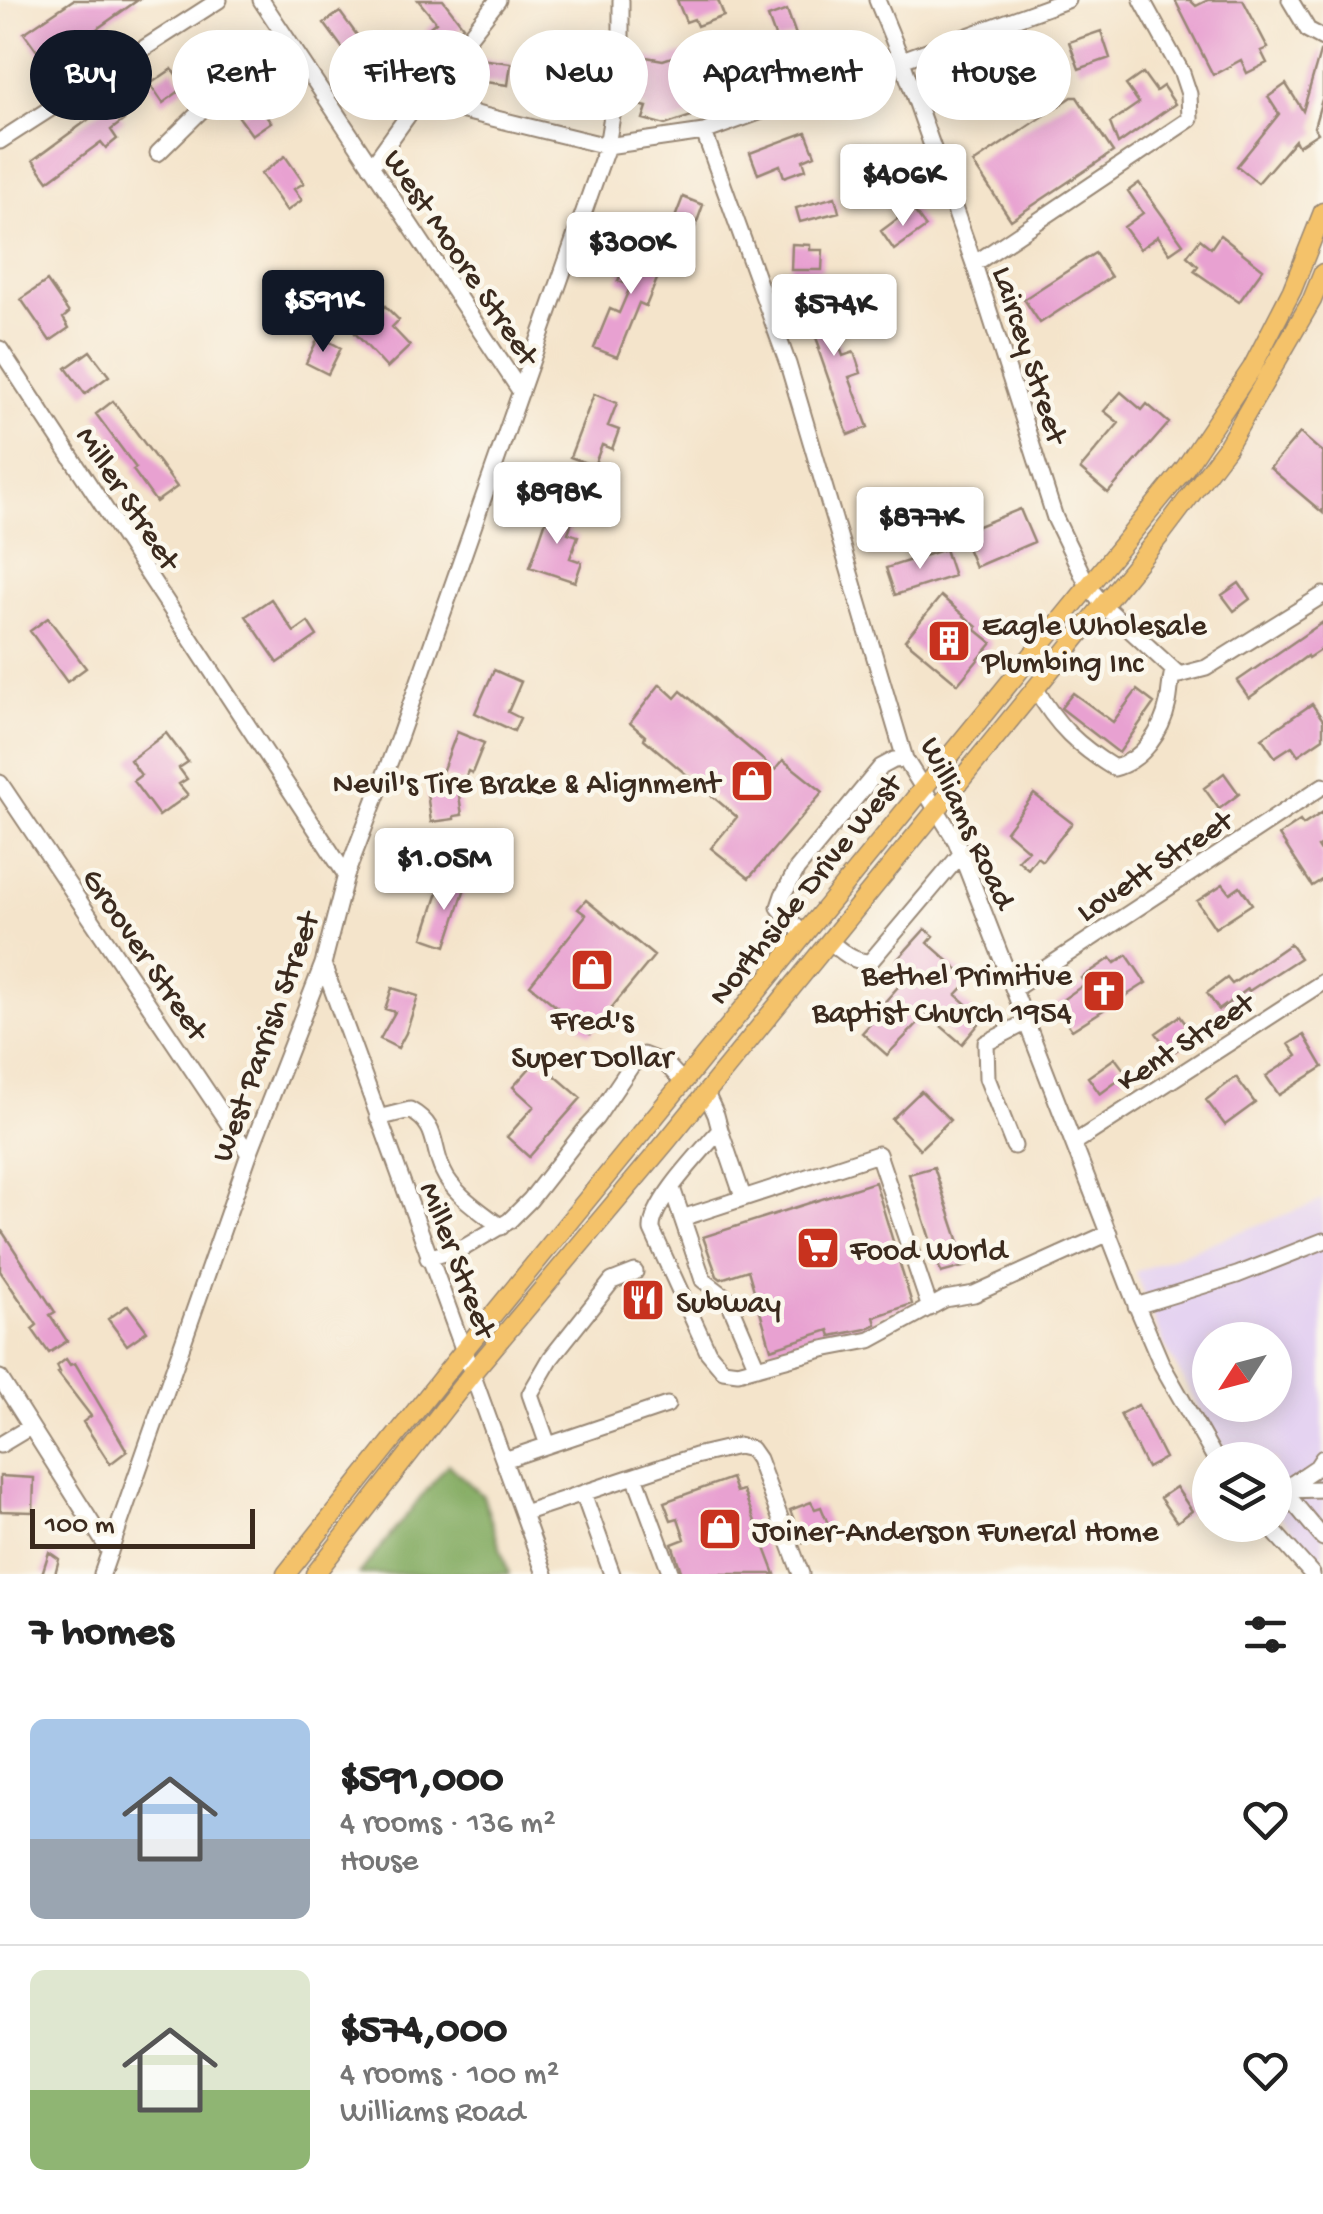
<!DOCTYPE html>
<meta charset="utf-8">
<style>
:root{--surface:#fff;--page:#f6f6f6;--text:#222;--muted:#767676;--line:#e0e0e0;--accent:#111827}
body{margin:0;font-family:"Gochi Hand",sans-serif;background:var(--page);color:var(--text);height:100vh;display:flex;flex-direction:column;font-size:38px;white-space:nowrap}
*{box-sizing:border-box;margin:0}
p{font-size:32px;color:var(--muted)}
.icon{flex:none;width:55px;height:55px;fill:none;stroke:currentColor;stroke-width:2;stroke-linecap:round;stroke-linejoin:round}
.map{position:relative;height:1574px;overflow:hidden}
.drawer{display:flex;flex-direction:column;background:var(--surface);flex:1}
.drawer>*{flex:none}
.banner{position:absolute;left:30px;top:30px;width:1265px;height:90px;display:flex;gap:20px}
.needle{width:65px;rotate:234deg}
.tools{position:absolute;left:1192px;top:1322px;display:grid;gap:20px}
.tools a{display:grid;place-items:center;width:100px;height:100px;border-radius:50%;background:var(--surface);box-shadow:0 5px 25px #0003;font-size:50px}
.scale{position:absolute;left:30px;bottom:25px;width:225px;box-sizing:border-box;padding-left:10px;border:5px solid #3b2a1e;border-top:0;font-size:28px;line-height:35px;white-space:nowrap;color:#3b2a1e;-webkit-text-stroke:8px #fbf7ec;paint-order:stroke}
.price{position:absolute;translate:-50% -85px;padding:0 22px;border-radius:10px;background:#fff;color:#222;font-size:32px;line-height:65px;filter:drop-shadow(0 2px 5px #0008)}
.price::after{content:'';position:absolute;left:50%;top:60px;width:30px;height:22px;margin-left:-15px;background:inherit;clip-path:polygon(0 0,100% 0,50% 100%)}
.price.current{background:var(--accent);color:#fff}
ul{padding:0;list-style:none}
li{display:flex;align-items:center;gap:30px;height:250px;padding:0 30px}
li+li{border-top:2px solid var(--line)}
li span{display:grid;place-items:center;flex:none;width:280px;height:200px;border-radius:15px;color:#555}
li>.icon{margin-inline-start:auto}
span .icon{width:120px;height:120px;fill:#fffc;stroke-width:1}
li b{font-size:42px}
h2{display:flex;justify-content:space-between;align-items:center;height:120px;padding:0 30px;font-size:42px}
.chip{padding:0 35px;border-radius:45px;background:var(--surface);box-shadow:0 5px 25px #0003;font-size:35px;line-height:90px}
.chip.current{background:var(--accent);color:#fff}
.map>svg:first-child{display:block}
.built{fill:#e5d3f1;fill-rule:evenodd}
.forest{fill:#82aa60;stroke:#5e6a3f;stroke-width:2.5}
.building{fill:#e8a1d1}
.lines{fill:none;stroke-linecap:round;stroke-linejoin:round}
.minor-casing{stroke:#988774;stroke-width:19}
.major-casing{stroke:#988774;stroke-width:21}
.minor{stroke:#fff;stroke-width:15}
.major{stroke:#f4c26a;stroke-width:18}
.labels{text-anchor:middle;stroke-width:9;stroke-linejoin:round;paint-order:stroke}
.street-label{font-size:32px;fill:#3b2a1e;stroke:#fbf7ec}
.poi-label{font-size:32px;fill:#3b2a1e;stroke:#fbf7ec;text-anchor:start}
</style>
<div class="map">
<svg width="1323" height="1574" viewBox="0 0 1323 1574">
<rect width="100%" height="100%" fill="#fbf7ec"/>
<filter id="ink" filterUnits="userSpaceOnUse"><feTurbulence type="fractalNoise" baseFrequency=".01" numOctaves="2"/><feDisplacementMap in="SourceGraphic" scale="20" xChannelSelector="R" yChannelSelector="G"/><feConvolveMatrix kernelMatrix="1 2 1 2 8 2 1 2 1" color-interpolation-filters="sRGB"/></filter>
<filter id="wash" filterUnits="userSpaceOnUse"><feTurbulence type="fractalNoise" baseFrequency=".0048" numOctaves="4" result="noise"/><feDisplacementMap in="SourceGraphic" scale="40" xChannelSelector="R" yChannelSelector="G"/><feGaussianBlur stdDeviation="2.25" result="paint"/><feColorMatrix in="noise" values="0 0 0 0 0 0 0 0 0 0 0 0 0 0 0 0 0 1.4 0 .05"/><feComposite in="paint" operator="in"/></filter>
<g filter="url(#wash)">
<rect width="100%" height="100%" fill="#f4e4cb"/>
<path class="built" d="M1323,1200V1563L1275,1510V1460H1231L1204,1418L1165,1346L1135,1272ZM1210,1340H1275V1405H1210Z"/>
<path class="forest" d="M448,1464L483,1496L509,1574H359Z"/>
<g id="blocks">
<path class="building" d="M73,0H138L74,45L72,42L45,62L24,33Z
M418,0H443L463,26L437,46L425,31L436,22Z
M677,0H718L724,16L697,26L694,19L686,22Z
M1175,0H1190L1196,6L1208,0H1243L1268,48L1261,51L1267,63L1247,73L1241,60L1213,75Z
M787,10L796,35L777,42L768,17Z
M340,12L362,42L346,53L324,23Z
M1101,31L1110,58L1079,69L1069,42Z
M690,51L709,110L665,125L643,119L647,107L634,104L646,57L663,60Z
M1022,51L1038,90L1019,98L1013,84L1003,88L992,63Z
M1320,52L1323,53V96L1314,127L1318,133L1298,146L1295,140L1258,183L1237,166L1279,114L1268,97L1286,84L1303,111Z
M480,59L511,63L508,85L477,81Z
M538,61L570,63L568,85L536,82Z
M380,62L404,96L386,109L362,76Z
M172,69L185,87L163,103L150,84Z
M1143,73L1156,91L1163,86L1175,104L1118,144L1110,123L1139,103L1126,85Z
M1072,97H1077L1113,152L1011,220L973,163Z
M111,103L124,120L111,130L117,139L106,148L101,142L48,181L33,160Z
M258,104L271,122L252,135L239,117Z
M806,132L815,155L803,160L806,169L784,177L780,165L758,174L750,153Z
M285,156L304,183L294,189L302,200L287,211L261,174Z
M1139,183L1183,244L1170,253L1158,236L1140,249L1124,227L1143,213L1128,191Z
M683,197L703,205L692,236L671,228Z
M835,197L839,212L800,222L796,208Z
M912,208L926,227L894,250L881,231Z
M1220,235L1263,269L1239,302L1194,271L1198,266L1187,256L1200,239L1211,248Z
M633,244L666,257L646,306L639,303L617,357L594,348L610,309L619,313L631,285L618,281Z
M792,244L810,245V250H823L822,270H791Z
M1095,253L1111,277L1040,323L1024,299Z
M47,281L69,313L63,318L69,328L50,341L21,299Z
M818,282L835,325L832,326L843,356L854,352L861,373L849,377L868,427L848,435L818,349L820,348L798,290Z
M385,306L399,320L392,327L410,346L387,368L355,333Z
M319,336L341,348L328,374L306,363Z
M90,351L109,376L85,394L66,368Z
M1121,392L1142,410L1147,404L1169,423L1108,493L1080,469L1119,423L1104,411Z
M594,394L617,403L608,426L619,430L612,449L602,445L594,466L570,457Z
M113,401L177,487L156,502L133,470L136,468L96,414Z
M1300,433L1323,453V513L1270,468Z
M550,508L574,516L568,533L578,536L570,558L582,562L575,582L530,567Z
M1020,509L1034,542L975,567L961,533Z
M945,549L954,576L895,595L886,568Z
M1239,583L1250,599L1234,611L1222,595Z
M941,596L977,627L976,630L992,643L958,684L905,640Z
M271,599L294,632L308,622L317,636L278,663L246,616Z
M48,618L86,668L67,682L30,631Z
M1323,622V648L1308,658L1307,656L1249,698L1237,681Z
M494,670L521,682L508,712L520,718L514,731L475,713Z
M660,684L675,698L681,691L775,770L783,760L823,792L749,878L711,848L737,817L644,739L645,736L630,723Z
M1137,690L1154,703L1119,753L1061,708L1073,693L1113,722Z
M1312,704L1323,720V738L1298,755L1292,746L1275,757L1262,738Z
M457,732L484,743L472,773L468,771L463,783L441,775Z
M166,733L188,762L179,768L187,779L179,784L188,795L159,816L133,781L141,775L130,760Z
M1224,773L1239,794L1219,809L1204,788Z
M458,789L462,815L454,816V819L431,822L427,793Z
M1034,794L1072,823L1042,861L1037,857L1028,869L1018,860L1028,850L1006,831Z
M1323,812V844L1318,847L1323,855V879L1312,886L1279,835L1300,821L1303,825Z
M442,880L465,888L446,946L423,938Z
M1223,884L1230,893L1240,886L1252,904L1215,928L1197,901Z
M586,900L654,956L590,1034L530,985L586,915L578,909Z
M925,929L934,936L928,943L970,980L956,995L983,1019L962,1044L927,1014L887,1055L862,1033L872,1022L869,1020L911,972L897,960Z
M1290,944L1300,958L1249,991L1248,989L1219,1010L1207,993L1227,978L1232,984Z
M1127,955L1146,983L1072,1030L1055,1005L1085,984L1081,978L1111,958L1115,963Z
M392,988L418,996L406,1033L398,1048L380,1039L395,1012L385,1009Z
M1180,1016L1195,1037L1171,1054L1156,1033Z
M1304,1035L1323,1067L1279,1095L1266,1076L1297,1056L1289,1044Z
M1115,1058L1127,1074L1100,1094L1088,1077Z
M537,1060L581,1098L529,1157L507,1137L534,1106L513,1087Z
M1236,1077L1255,1103L1225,1125L1206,1100Z
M921,1091L950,1120L920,1149L892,1119Z
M934,1167L967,1266L941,1273L909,1174Z
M875,1182L912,1304L874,1317L876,1324L866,1329L831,1336L829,1330L771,1349L748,1270L721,1279L717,1276L703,1237Z
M0,1228L55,1312L50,1315L67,1341L49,1353L32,1329L37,1325L0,1271Z
M650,1287L657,1304L636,1312L630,1296Z
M128,1305L147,1331L127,1345L108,1319Z
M66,1359L70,1365L75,1363L127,1451L110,1464L83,1422L91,1416L58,1373L60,1372L57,1366Z
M1138,1405L1165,1458L1147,1468L1120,1414Z
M0,1476L34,1478L33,1512L0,1511Z
M731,1478L736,1492L743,1490L775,1574H682L672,1544L685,1539L678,1518L671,1520L664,1502Z
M1176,1487L1192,1511L1177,1522L1160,1498Z
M811,1502L815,1509L821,1507L829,1526L822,1529L823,1535L803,1543L790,1510Z
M49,1552L59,1559L55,1574H42Z"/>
</g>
</g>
<g filter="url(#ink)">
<use href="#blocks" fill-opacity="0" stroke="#988774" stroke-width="2.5"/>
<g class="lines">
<defs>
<path id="minor" d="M261,0L521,392
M877,0L902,61L974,264L1055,518L1088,586L1104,606L1179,675L1206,668L1323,595
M1290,0L1308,30L1323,38
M419,100L607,146L704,132L1067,0
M704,132L788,364L905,759L956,841L1135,1302L1162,1365L1216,1460
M0,141L219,0
M158,153L281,32
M371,167L419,100L498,0
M974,264L1190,119L1189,94L1182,73L1142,0
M0,349L346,875
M1036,689C1056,725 1078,746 1114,768C1142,761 1162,732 1168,703C1170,693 1170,682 1173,671
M0,783L249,1154
M804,936L779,907L783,895L797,869L881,767L894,760L905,759
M829,941C842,951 852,962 870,962L961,854
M323,964L545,1574
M1014,989L1323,786
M706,1093L716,1115L720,1130C702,1151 650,1204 652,1230L708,1352L723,1370L738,1372L823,1349L870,1340L945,1299L974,1294L1109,1233
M378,1118L410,1110C439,1126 431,1145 443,1171C453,1194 482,1212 501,1227
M720,1130L743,1197
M1074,1143L1323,982
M1014,1146L987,1078L986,1043L1027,1022
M672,1188L703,1280L728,1299L757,1367
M682,1218L878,1154L930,1308
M428,1258L465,1247L509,1221L530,1200L584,1131L596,1118L631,1066L643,1055L666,1064L683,1082
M1136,1306L1237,1275L1323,1241
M0,1378L110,1552
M0,1445L30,1427
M548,1445L530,1394L551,1358L612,1281L635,1272
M1323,1458L1317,1467L1283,1490L1323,1489
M504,1460L667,1405
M635,1476L671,1574
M1283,1490L1323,1538
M583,1493L612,1574
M523,1513L695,1456L738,1446L751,1449L758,1459L801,1574
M1268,1525L1312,1574
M102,1574L249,1154L323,964L346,875L400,735L607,146L621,61V0"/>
<path id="major" d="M286,1574L465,1349L1185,468L1252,368L1292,290L1323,212
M315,1574L473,1372L666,1142L1162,533L1227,447L1312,300L1323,273"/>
</defs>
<use href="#minor" class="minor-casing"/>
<use href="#major" class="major-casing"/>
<use href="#minor" class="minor"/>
<use href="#major" class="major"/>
</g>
</g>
<defs>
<symbol id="building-square" viewBox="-11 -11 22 22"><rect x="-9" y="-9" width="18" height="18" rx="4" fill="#c8321e" stroke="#fbf7ec"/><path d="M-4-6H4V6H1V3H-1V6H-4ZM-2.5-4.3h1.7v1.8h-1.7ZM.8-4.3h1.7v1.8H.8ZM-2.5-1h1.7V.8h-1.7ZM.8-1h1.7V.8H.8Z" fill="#fff"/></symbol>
<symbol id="shop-square" viewBox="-11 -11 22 22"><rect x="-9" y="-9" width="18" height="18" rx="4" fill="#c8321e" stroke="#fbf7ec"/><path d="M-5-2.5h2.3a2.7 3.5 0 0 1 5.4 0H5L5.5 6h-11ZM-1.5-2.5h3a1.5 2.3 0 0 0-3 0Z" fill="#fff"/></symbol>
<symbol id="church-square" viewBox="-11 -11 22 22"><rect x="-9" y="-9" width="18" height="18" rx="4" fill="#c8321e" stroke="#fbf7ec"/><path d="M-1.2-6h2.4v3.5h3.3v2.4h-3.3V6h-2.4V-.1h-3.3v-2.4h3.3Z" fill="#fff"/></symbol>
<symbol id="supermarket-square" viewBox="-11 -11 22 22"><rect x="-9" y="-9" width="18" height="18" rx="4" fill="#c8321e" stroke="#fbf7ec"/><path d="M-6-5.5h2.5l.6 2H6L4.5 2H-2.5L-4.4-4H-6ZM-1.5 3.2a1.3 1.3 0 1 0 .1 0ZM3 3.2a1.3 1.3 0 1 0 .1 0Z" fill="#fff"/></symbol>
<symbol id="restaurant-square" viewBox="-11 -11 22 22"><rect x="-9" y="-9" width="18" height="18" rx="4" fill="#c8321e" stroke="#fbf7ec"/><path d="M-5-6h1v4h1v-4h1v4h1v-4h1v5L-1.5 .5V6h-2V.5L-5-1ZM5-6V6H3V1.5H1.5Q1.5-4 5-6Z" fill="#fff"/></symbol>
</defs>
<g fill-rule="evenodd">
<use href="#building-square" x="924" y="616" width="50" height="50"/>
<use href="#shop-square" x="727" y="756" width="50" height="50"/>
<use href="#shop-square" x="567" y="945" width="50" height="50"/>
<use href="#church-square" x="1079" y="966" width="50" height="50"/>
<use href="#supermarket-square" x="793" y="1223" width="50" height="50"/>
<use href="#restaurant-square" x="618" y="1275" width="50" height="50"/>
<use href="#shop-square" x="695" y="1504" width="50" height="50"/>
</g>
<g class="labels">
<g class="street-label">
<text transform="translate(463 256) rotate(56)" y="11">West Moore Street</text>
<text transform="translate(1032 354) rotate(72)" y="11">Laircey Street</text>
<text transform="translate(130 497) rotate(57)" y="11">Miller Street</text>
<text transform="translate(970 822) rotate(65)" y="11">Williams Road</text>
<text transform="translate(1153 864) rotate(-33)" y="11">Lovett Street</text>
<text transform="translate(803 888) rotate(-51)" y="11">Northside Drive West</text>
<text transform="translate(147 953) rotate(56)" y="11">Groover Street</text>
<text transform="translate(263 1036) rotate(-70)" y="11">West Parrish Street</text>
<text transform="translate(1184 1040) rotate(-33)" y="11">Kent Street</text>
<text transform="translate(460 1259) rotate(69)" y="11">Miller Street</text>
</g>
<g class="poi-label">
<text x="982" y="634">Eagle Wholesale<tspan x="982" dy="37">Plumbing Inc</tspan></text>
<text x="720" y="792" text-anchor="end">Nevil's Tire Brake &amp; Alignment</text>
<text x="1072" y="984" text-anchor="end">Bethel Primitive<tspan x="1072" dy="37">Baptist Church 1954</tspan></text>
<text x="592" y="1029" text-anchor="middle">Fred's<tspan x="592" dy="37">Super Dollar</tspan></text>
<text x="850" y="1259">Food World</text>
<text x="676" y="1311">Subway</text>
<text x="752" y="1540">Joiner-Anderson Funeral Home</text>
</g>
</g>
</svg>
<div class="tools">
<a><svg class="needle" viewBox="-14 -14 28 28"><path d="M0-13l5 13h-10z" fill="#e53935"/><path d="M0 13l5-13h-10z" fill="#767676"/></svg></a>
<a><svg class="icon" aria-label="layers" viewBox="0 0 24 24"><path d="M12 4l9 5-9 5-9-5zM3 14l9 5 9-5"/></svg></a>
</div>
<div class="scale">100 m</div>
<b class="price" style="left:903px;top:229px">$406K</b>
<b class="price" style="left:631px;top:297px">$300K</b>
<b class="price current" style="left:323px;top:355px">$591K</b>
<b class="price" style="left:834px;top:359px">$574K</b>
<b class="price" style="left:557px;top:547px">$898K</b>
<b class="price" style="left:920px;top:572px">$877K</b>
<b class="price" style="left:444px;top:913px">$1.05M</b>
<div class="banner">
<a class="chip current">Buy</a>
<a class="chip">Rent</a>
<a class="chip">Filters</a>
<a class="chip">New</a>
<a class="chip">Apartment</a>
<a class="chip">House</a>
</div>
</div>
<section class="drawer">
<h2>7 homes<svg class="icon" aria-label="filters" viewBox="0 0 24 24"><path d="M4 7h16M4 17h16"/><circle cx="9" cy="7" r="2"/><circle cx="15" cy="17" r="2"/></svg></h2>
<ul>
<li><span style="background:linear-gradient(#a9c7e8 60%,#9aa5b1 0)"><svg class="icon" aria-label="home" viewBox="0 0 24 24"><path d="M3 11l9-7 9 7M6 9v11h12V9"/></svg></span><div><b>$591,000</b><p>4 rooms · 136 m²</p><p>House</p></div><svg class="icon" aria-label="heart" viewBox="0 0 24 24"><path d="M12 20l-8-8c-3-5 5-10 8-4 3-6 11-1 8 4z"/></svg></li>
<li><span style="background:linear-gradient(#dfe7d0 60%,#8fb573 0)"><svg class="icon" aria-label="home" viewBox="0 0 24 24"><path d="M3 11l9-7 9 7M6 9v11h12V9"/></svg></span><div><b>$574,000</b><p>4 rooms · 100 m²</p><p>Williams Road</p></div><svg class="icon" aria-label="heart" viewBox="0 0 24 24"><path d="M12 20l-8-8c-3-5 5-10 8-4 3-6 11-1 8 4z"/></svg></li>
</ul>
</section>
